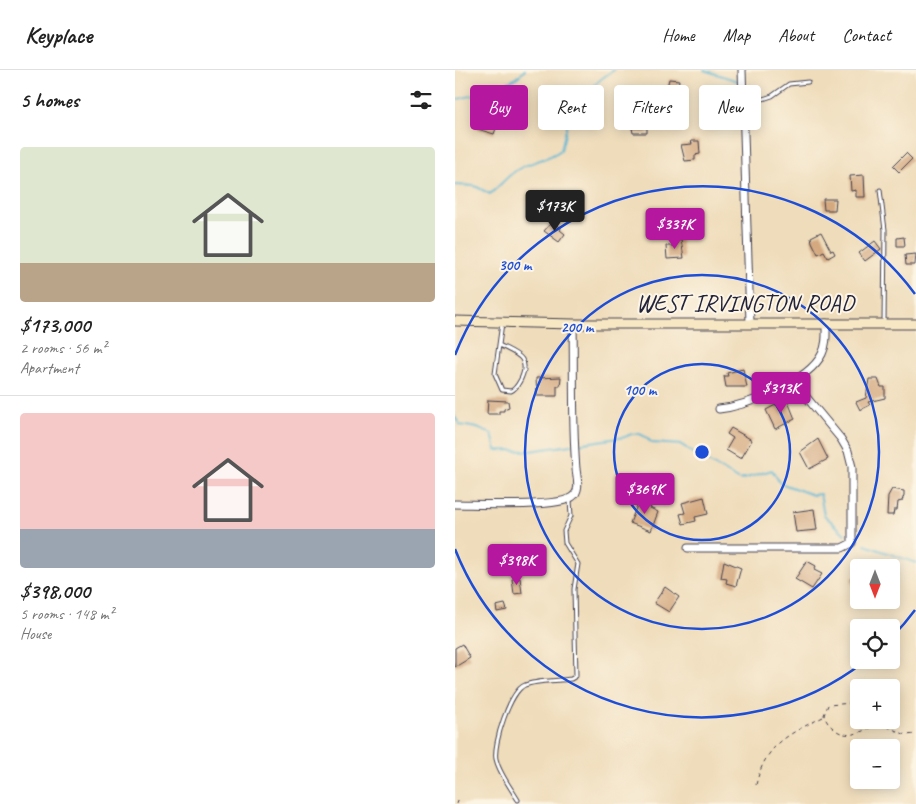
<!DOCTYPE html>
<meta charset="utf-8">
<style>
:root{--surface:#fff;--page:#f2f2f2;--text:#222;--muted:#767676;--line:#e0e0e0;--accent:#b5179e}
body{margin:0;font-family:Caveat,sans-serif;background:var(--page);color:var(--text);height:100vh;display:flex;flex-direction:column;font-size:19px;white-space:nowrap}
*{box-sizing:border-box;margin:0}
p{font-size:16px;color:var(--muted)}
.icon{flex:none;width:28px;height:28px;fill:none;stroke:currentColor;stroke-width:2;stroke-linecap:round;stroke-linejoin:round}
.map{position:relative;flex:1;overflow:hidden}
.side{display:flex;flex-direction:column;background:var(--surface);width:455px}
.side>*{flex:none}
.hud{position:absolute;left:15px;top:15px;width:370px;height:45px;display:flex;gap:10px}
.needle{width:32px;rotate:180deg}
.tools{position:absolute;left:395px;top:489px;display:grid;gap:10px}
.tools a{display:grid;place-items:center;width:50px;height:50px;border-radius:5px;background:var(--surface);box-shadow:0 2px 12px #0003;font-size:25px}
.price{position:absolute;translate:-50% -42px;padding:0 11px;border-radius:5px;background:var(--accent);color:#fff;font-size:16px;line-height:32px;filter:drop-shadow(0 1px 2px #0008)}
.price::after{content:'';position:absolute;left:50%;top:30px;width:15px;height:11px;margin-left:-8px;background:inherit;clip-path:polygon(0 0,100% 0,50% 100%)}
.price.current{background:#222;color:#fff}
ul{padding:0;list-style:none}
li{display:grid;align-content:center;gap:10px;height:265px;padding:0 20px}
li+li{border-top:1px solid var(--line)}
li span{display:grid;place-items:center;height:155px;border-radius:5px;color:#555}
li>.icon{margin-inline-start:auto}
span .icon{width:90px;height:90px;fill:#fffc;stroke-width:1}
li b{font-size:21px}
h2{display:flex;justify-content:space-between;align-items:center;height:60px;padding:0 20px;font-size:21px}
.pill{padding:0 18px;border-radius:5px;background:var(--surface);box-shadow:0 2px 12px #0003;font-size:18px;line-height:45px}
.pill.current{background:var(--accent);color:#fff}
header{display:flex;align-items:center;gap:30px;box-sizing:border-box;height:70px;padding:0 25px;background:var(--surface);border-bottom:1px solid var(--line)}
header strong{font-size:24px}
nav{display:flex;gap:28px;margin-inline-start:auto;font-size:18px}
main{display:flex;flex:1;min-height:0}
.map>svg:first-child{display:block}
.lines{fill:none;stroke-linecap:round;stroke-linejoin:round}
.stream{stroke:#53b4d2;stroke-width:2}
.building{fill:#d4a980}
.service-casing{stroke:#413e4e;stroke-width:5}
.minor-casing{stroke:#413e4e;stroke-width:9}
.secondary-casing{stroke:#413e4e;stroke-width:11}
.path{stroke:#413e4e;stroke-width:1;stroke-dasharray:4 4;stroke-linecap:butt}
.service{stroke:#fff;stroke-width:3}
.minor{stroke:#fff;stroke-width:7}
.secondary{stroke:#f7e8c3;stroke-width:9}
.ring{fill:none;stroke:#1d4ed8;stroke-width:2.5}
.labels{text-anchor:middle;stroke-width:4;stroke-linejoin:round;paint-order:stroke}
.street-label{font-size:24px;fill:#22223b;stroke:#fcf5e5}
.centre{fill:#1d4ed8;stroke:#fcf5e5;stroke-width:2.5}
.ring-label{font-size:15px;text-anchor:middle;font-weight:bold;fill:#1d4ed8;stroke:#fcf5e5;stroke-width:4;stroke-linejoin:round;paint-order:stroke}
</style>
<header>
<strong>Keyplace</strong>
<nav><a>Home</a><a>Map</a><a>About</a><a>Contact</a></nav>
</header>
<main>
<section class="side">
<h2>5 homes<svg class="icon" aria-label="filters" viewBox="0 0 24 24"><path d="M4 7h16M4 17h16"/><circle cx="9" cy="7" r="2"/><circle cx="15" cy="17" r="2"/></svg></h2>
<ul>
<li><span style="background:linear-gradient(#dfe7d0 75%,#b9a48a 0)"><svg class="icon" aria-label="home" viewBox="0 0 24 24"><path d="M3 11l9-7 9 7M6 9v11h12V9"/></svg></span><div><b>$173,000</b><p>2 rooms · 56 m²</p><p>Apartment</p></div></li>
<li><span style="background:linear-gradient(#f6c9c9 75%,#9aa5b1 0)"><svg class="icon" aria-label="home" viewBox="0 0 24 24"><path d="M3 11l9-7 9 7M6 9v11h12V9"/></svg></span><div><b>$398,000</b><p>5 rooms · 148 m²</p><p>House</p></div></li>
</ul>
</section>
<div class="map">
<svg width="461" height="734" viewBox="0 0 461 734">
<rect width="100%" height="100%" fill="#fcf5e5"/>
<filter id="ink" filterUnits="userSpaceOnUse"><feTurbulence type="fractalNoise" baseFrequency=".02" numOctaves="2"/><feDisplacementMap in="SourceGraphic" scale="10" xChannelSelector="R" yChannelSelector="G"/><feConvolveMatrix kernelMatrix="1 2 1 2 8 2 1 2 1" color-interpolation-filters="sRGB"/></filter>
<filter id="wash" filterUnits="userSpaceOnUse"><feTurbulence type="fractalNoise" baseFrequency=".0096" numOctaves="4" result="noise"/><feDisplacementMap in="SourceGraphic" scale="20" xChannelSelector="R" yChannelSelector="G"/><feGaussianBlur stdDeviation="1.12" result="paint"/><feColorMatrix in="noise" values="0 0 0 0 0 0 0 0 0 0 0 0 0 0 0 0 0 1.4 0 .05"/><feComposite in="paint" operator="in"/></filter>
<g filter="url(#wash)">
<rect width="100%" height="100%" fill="#efdcba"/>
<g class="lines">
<path class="stream" d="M249,0L286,12
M0,30C22,24 54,18 70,0
M0,115L20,116L35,124C44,117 52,106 62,100C76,91 93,90 106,80L115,43L129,37C134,17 142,11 159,0
M0,347L5,355L22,358L37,364L41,380L75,381L170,367C182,360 188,364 197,373L227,375L239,384L285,410L317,400L325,413L358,425L365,424L369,445L390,464
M410,475L461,493"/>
</g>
<g id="blocks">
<path class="building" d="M214,9L224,10L221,32L209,30Z
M22,49L33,53L34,50L43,53L39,64L19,58Z
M177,58H192V63H178Z
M236,71H244L245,84L240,85V90L230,91L226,75L237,74Z
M451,83L457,89L444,102L438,96Z
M409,105L410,127H401V120L396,121L395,106Z
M368,129H381L380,140H369Z
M97,152L106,158L105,160L110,164L104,172L89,161Z
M366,162L376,181L378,180L380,184L373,188L369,181L363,184L357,172L356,167Z
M449,167L450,176H442V168Z
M226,169L229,188L212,189L211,176H218V170Z
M420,171L426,179L410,191L404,183Z
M461,184L460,195H451L450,185Z
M288,299L292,317H271L269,306H273L272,303Z
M106,307L105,316H102V326H82L81,308Z
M414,309H423L426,317H430V328L413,332L415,335L405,340L401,332L411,328Z
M332,329L340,349L320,359L311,340Z
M33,330L53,331L54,337L49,339V341H44V344H32Z
M276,358L297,370L286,389L271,380L278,368L272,364Z
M363,369L373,389L354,399L345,382Z
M437,419L449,421V425L447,431L443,432L442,440H439L438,445H432L433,426Z
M188,426L198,430L195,438L203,442L196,461L175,453L183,433L186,435Z
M249,427L253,444L240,447L241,451L228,454L225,444L230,443L227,433Z
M359,439L362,460L341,462L338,442Z
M269,491L286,498L281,516L271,513L272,509L266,508Z
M352,491L361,496L359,500L367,504L357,519L340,509Z
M402,506L404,511L402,533L396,508Z
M65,508L67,523L59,524L57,509Z
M210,517L224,527L214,542L199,533Z
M50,534L52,540L42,542L41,536Z
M7,574L15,588L0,597V578Z"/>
</g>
</g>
<g filter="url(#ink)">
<use href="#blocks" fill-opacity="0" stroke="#413e4e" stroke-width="1"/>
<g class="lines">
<defs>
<path id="service" d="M290,35L317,26L334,14L353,12
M425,120L430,160L429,253
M44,275C61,284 76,287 66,309C63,314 62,318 56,321L47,320L40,304L47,253
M63,730C56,718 44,703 41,689C38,674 55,621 70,615C81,610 104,611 116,609L121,606L119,519L123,494L110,473L109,461L116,446L115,430"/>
<path id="minor" d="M287,0L295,253
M264,339C292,336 354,311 367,284C372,274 371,264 371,253
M0,434C22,434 103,438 117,427C126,421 122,408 121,399C117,351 119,302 118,254
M233,478H387L397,473V397L393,381L386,369L338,311"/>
<path id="secondary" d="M0,251L118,254H461"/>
</defs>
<use href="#service" class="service-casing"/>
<use href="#minor" class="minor-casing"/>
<use href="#secondary" class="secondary-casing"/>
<path class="path" d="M404,637L397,633L373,635L369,645C371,651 373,654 378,658C394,672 408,660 425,653
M417,650L451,665L461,664
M301,715C310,674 334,664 368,647
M2,734L4,728"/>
<use href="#service" class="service"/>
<use href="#minor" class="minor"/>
<use href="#secondary" class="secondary"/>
</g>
</g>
<g class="ring">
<circle cx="247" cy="382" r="88"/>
<circle cx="247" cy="382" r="177"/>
<path d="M460 540A265 265 0 0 1 438 566M410 591A265 265 0 0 1 0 479M0 285A265 265 0 0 1 460 224"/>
</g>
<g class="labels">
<g class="street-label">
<text x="290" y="241">WEST IRVINGTON ROAD</text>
</g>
</g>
<circle cx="247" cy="382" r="8" class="centre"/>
<g class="ring-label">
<text x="60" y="200">300 m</text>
<text x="122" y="262">200 m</text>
<text x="185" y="325">100 m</text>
</g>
</svg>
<div class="tools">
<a><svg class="needle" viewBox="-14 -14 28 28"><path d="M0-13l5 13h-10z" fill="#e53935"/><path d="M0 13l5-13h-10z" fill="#767676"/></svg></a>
<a><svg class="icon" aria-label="locate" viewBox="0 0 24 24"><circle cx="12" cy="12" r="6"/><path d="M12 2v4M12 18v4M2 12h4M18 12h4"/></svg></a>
<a>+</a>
<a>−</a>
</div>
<b class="price current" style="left:100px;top:162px">$173K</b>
<b class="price" style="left:220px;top:180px">$337K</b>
<b class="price" style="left:326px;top:344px">$313K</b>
<b class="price" style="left:190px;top:445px">$369K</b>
<b class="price" style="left:62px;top:516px">$398K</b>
<div class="hud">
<a class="pill current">Buy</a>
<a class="pill">Rent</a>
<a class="pill">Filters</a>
<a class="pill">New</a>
</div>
</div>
</main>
